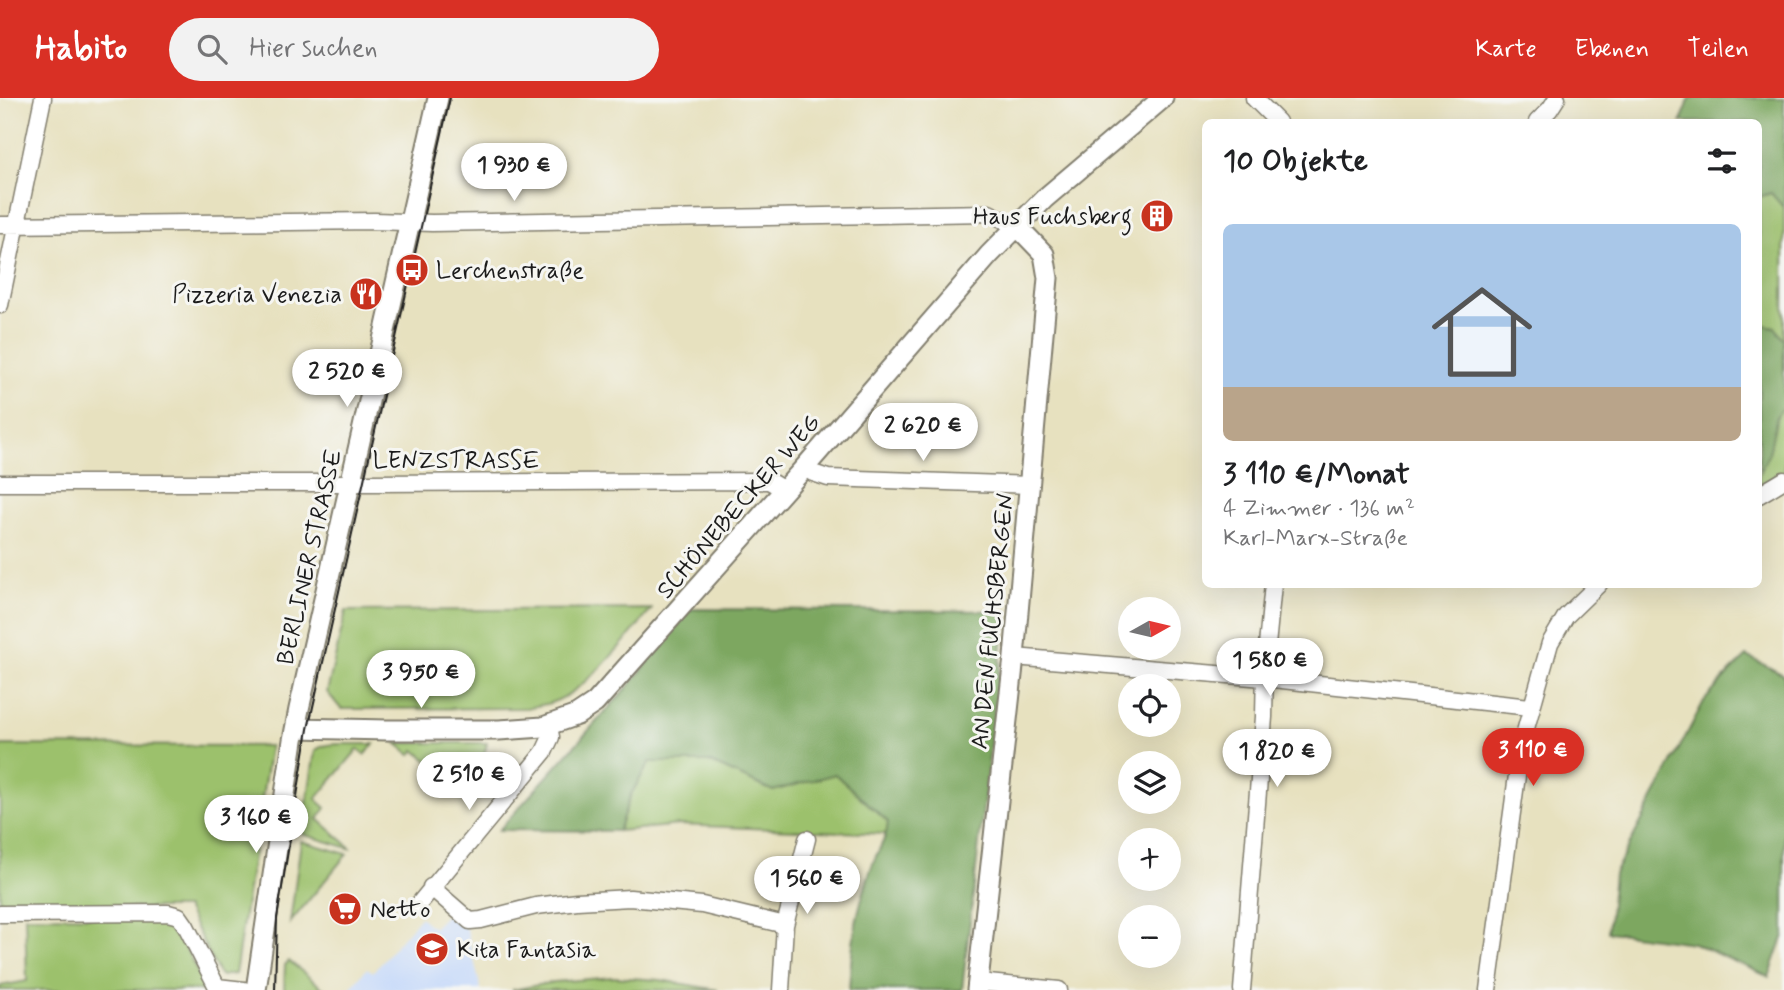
<!DOCTYPE html>
<html lang="de">
<meta charset="utf-8">
<style>
:root{--surface:#fff;--page:#f2f2f2;--text:#202124;--muted:#757577;--line:#e0e0e0;--accent:#d93025}
body{margin:0;font-family:Mynerve,sans-serif;background:var(--page);color:var(--text);height:100vh;display:flex;flex-direction:column;font-size:26px;white-space:nowrap}
*{box-sizing:border-box;margin:0}
p{font-size:23px;color:var(--muted)}
.icon{flex:none;width:38px;height:38px;fill:none;stroke:currentColor;stroke-width:2;stroke-linecap:round;stroke-linejoin:round}
.map{position:relative;flex:1;overflow:hidden}
.sheet{position:absolute;left:1202px;top:21px;width:560px;height:469px;display:flex;flex-direction:column;background:var(--surface);border-radius:10px;box-shadow:0 7px 28px #0002}
.sheet>*{flex:none}
.needle{width:46px;rotate:82deg}
.tools{position:absolute;left:1118px;top:499px;display:grid;gap:14px}
.tools a{display:grid;place-items:center;width:63px;height:63px;border-radius:50%;background:var(--surface);box-shadow:0 7px 28px #0002;font-size:35px}
.price{position:absolute;translate:-50% -60px;padding:0 16px;border-radius:24px;background:#fff;color:#222;font-size:23px;line-height:46px;filter:drop-shadow(0 2px 4px #0008)}
.price::after{content:'';position:absolute;left:50%;top:42px;width:21px;height:16px;margin-left:-10px;background:inherit;clip-path:polygon(0 0,100% 0,50% 100%)}
.price.selected{background:var(--accent);color:#fff}
ul{padding:0;list-style:none}
li{display:grid;align-content:center;gap:14px;height:371px;padding:0 21px}
li+li{border-top:2px solid var(--line)}
li span{display:grid;place-items:center;height:217px;border-radius:10px;color:#555}
li>.icon{margin-inline-start:auto}
span .icon{width:126px;height:126px;fill:#fffc;stroke-width:1}
li b{font-size:30px}
h2{display:flex;justify-content:space-between;align-items:center;height:84px;padding:0 21px;font-size:30px}
header{display:flex;align-items:center;gap:42px;box-sizing:border-box;height:98px;padding:0 35px;background:var(--accent);color:#fff}
header strong{font-size:33px}
nav{display:flex;gap:38px;margin-inline-start:auto;font-size:24px}
.search{width:490px;height:63px;background:var(--page);display:flex;align-items:center;gap:18px;box-sizing:border-box;padding:0 24px;border-radius:38px;color:var(--muted);font-size:26px}
.map>svg:first-child{display:block}
.built{fill:#cadcf9}
.green{fill:#9cc16c;stroke:#5c6e44;stroke-width:2}
.forest{fill:#7da760;stroke:#4c623e;stroke-width:2}
.lines{fill:none;stroke-linecap:round;stroke-linejoin:round}
.minor-casing{stroke:#827e6e;stroke-width:19}
.tertiary-casing{stroke:#827e6e;stroke-width:23}
.minor{stroke:#fff;stroke-width:16}
.tertiary{stroke:#fff;stroke-width:19}
.tram{stroke:#1c1c1c;stroke-width:2}
.labels{text-anchor:middle;stroke-width:6;stroke-linejoin:round;paint-order:stroke}
.poi-label{font-size:24px;fill:#1c1c1c;stroke:#f6f6f2;text-anchor:start}
.street-label{font-size:24px;fill:#1c1c1c;stroke:#f6f6f2}
</style>
<header>
<strong>Habito</strong>
<div class="search"><svg class="icon" aria-label="search" viewBox="0 0 24 24"><circle cx="10" cy="10" r="6"/><path d="M15 15l6 6"/></svg>Hier suchen</div>
<nav><a>Karte</a><a>Ebenen</a><a>Teilen</a></nav>
</header>
<div class="map">
<svg width="1784" height="892" viewBox="0 0 1784 892">
<rect width="100%" height="100%" fill="#f6f6f2"/>
<filter id="ink" filterUnits="userSpaceOnUse"><feTurbulence type="fractalNoise" baseFrequency=".0143" numOctaves="2"/><feDisplacementMap in="SourceGraphic" scale="14" xChannelSelector="R" yChannelSelector="G"/><feConvolveMatrix kernelMatrix="1 2 1 2 8 2 1 2 1" color-interpolation-filters="sRGB"/></filter>
<filter id="wash" filterUnits="userSpaceOnUse"><feTurbulence type="fractalNoise" baseFrequency=".00686" numOctaves="4" result="noise"/><feDisplacementMap in="SourceGraphic" scale="28" xChannelSelector="R" yChannelSelector="G"/><feGaussianBlur stdDeviation="1.57" result="paint"/><feColorMatrix in="noise" values="0 0 0 0 0 0 0 0 0 0 0 0 0 0 0 0 0 1.4 0 .05"/><feComposite in="paint" operator="in"/></filter>
<g filter="url(#wash)">
<rect width="100%" height="100%" fill="#e7e1bf"/>
<path class="built" d="M449,814L467,832L481,892H349L367,870L373,874L420,819L433,830Z"/>
<path class="green" d="M1690,0H1784V379L1759,386V24H1681Z
M652,511C629,538 586,593 553,604C545,607 535,608 527,610L341,611L327,594L346,513Z
M396,645H487C483,665 477,678 464,693L415,652L411,657Z
M348,646H374L365,657L358,651L316,701L326,710L318,721L352,751L302,736L315,653C323,645 337,646 348,646Z
M0,647L270,648L235,876L220,878L186,810H0Z
M650,664H709L773,693L835,676L888,724L887,736L679,727L618,733L631,696Z
M301,743L347,756L290,825Z
M25,818L170,819L204,887L212,892H0V888L27,883Z
M289,863L325,892H284L285,867Z
M613,879L660,882L718,892H512L554,884Z"/>
<path class="forest" d="M1690,0H1784V110L1771,95L1759,99V24H1681Z
M1759,226L1775,229L1784,243V308L1777,318L1769,355L1759,376Z
M691,511L1006,513L962,892H849C851,858 854,823 865,790C867,782 870,773 873,765C879,750 887,740 888,724L835,676L773,693L709,664H650L631,696L618,733L499,732L633,583Z
M1747,558L1784,577V837L1769,879L1693,845L1608,834L1614,776L1704,603L1729,575Z"/>
</g>
<g filter="url(#ink)">
<g class="lines">
<defs>
<path id="minor" d="M1254,0L1278,24
M1537,24L1550,11L1557,0
M0,127L375,123L432,125L989,115L1017,128
M0,207L43,0
M805,369L813,375L828,380L1031,387
M0,385H372L769,383L784,392
M1759,397L1784,382
M1014,559L1264,580L1530,609
M431,789L470,823L481,822L536,808L577,803L630,800L702,807L785,827
M418,807L544,654L551,639L549,628
M0,816L168,815L179,818L186,828L217,889L244,892
M978,884L1059,892
M781,892L785,827L807,741
M1242,892L1264,619L1265,568L1273,486
M1488,892L1521,648L1550,545L1566,518L1599,486"/>
<path id="tertiary" d="M296,630L387,632H499L543,629L577,617L595,605L805,369L989,157L1044,101L1163,0
M256,892L293,642L299,611L438,0
M977,892L1014,559L1048,180L1044,156L1017,128"/>
</defs>
<use href="#minor" class="minor-casing"/>
<use href="#tertiary" class="tertiary-casing"/>
<use href="#minor" class="minor"/>
<use href="#tertiary" class="tertiary"/>
<path class="tram" d="M275,892L277,820L308,631L450,0"/>
</g>
</g>
<defs>
<symbol id="building-disc" viewBox="-11 -11 22 22"><circle r="9.5" fill="#c8321e" stroke="#f6f6f2"/><path d="M-4-6H4V6H1V3H-1V6H-4ZM-2.5-4.3h1.7v1.8h-1.7ZM.8-4.3h1.7v1.8H.8ZM-2.5-1h1.7V.8h-1.7ZM.8-1h1.7V.8H.8Z" fill="#fff"/></symbol>
<symbol id="bus-disc" viewBox="-11 -11 22 22"><circle r="9.5" fill="#c8321e" stroke="#f6f6f2"/><path d="M-5-6H5V4H4V6H2V4H-2V6H-4V4H-5ZM-3.5-4V0h7V-4ZM-3.5 1.2v1.5H-2V1.2ZM2 1.2v1.5H3.5V1.2Z" fill="#fff"/></symbol>
<symbol id="restaurant-disc" viewBox="-11 -11 22 22"><circle r="9.5" fill="#c8321e" stroke="#f6f6f2"/><path d="M-5-6h1v4h1v-4h1v4h1v-4h1v5L-1.5 .5V6h-2V.5L-5-1ZM5-6V6H3V1.5H1.5Q1.5-4 5-6Z" fill="#fff"/></symbol>
<symbol id="supermarket-disc" viewBox="-11 -11 22 22"><circle r="9.5" fill="#c8321e" stroke="#f6f6f2"/><path d="M-6-5.5h2.5l.6 2H6L4.5 2H-2.5L-4.4-4H-6ZM-1.5 3.2a1.3 1.3 0 1 0 .1 0ZM3 3.2a1.3 1.3 0 1 0 .1 0Z" fill="#fff"/></symbol>
<symbol id="school-disc" viewBox="-11 -11 22 22"><circle r="9.5" fill="#c8321e" stroke="#f6f6f2"/><path d="M0-5L7-2L0 1L-7-2ZM-4 1L0 2.5L4 1V4Q0 6-4 4Z" fill="#fff"/></symbol>
</defs>
<g fill-rule="evenodd">
<use href="#building-disc" x="1138" y="99" width="38" height="38"/>
<use href="#bus-disc" x="393" y="153" width="38" height="38"/>
<use href="#restaurant-disc" x="347" y="177" width="38" height="38"/>
<use href="#supermarket-disc" x="326" y="792" width="38" height="38"/>
<use href="#school-disc" x="413" y="832" width="38" height="38"/>
</g>
<g class="labels">
<g class="poi-label">
<text x="1132" y="126" text-anchor="end">Haus Fuchsberg</text>
<text x="436" y="180">Lerchenstraße</text>
<text x="342" y="204" text-anchor="end">Pizzeria Venezia</text>
<text x="370" y="819">Netto</text>
<text x="457" y="859">Kita Fantasia</text>
</g>
<g class="street-label">
<text x="456" y="370">LENZSTRASSE</text>
<text transform="translate(738 408) rotate(-49)" y="8">SCHÖNEBECKER WEG</text>
<text transform="translate(309 459) rotate(-77)" y="8">BERLINER STRASSE</text>
<text transform="translate(992 523) rotate(-84)" y="8">AN DEN FUCHSBERGEN</text>
</g>
</g>
</svg>
<div class="tools">
<a><svg class="needle" viewBox="-14 -14 28 28"><path d="M0-13l5 13h-10z" fill="#e53935"/><path d="M0 13l5-13h-10z" fill="#757577"/></svg></a>
<a><svg class="icon" aria-label="locate" viewBox="0 0 24 24"><circle cx="12" cy="12" r="6"/><path d="M12 2v4M12 18v4M2 12h4M18 12h4"/></svg></a>
<a><svg class="icon" aria-label="layers" viewBox="0 0 24 24"><path d="M12 4l9 5-9 5-9-5zM3 14l9 5 9-5"/></svg></a>
<a>+</a>
<a>−</a>
</div>
<b class="price" style="left:514px;top:105px">1 930 €</b>
<b class="price" style="left:347px;top:311px">2 520 €</b>
<b class="price" style="left:923px;top:365px">2 620 €</b>
<b class="price" style="left:1270px;top:600px">1 580 €</b>
<b class="price" style="left:421px;top:612px">3 950 €</b>
<b class="price selected" style="left:1533px;top:690px">3 110 €</b>
<b class="price" style="left:1277px;top:691px">1 820 €</b>
<b class="price" style="left:469px;top:714px">2 510 €</b>
<b class="price" style="left:256px;top:757px">3 160 €</b>
<b class="price" style="left:807px;top:818px">1 560 €</b>
<section class="sheet">
<h2>10 Objekte<svg class="icon" aria-label="filters" viewBox="0 0 24 24"><path d="M4 7h16M4 17h16"/><circle cx="9" cy="7" r="2"/><circle cx="15" cy="17" r="2"/></svg></h2>
<ul>
<li><span style="background:linear-gradient(#a9c7e8 75%,#b9a48a 0)"><svg class="icon" aria-label="home" viewBox="0 0 24 24"><path d="M3 11l9-7 9 7M6 9v11h12V9"/></svg></span><div><b>3 110 €/Monat</b><p>4 Zimmer · 136 m²</p><p>Karl-Marx-Straße</p></div></li>
</ul>
</section>
</div>
